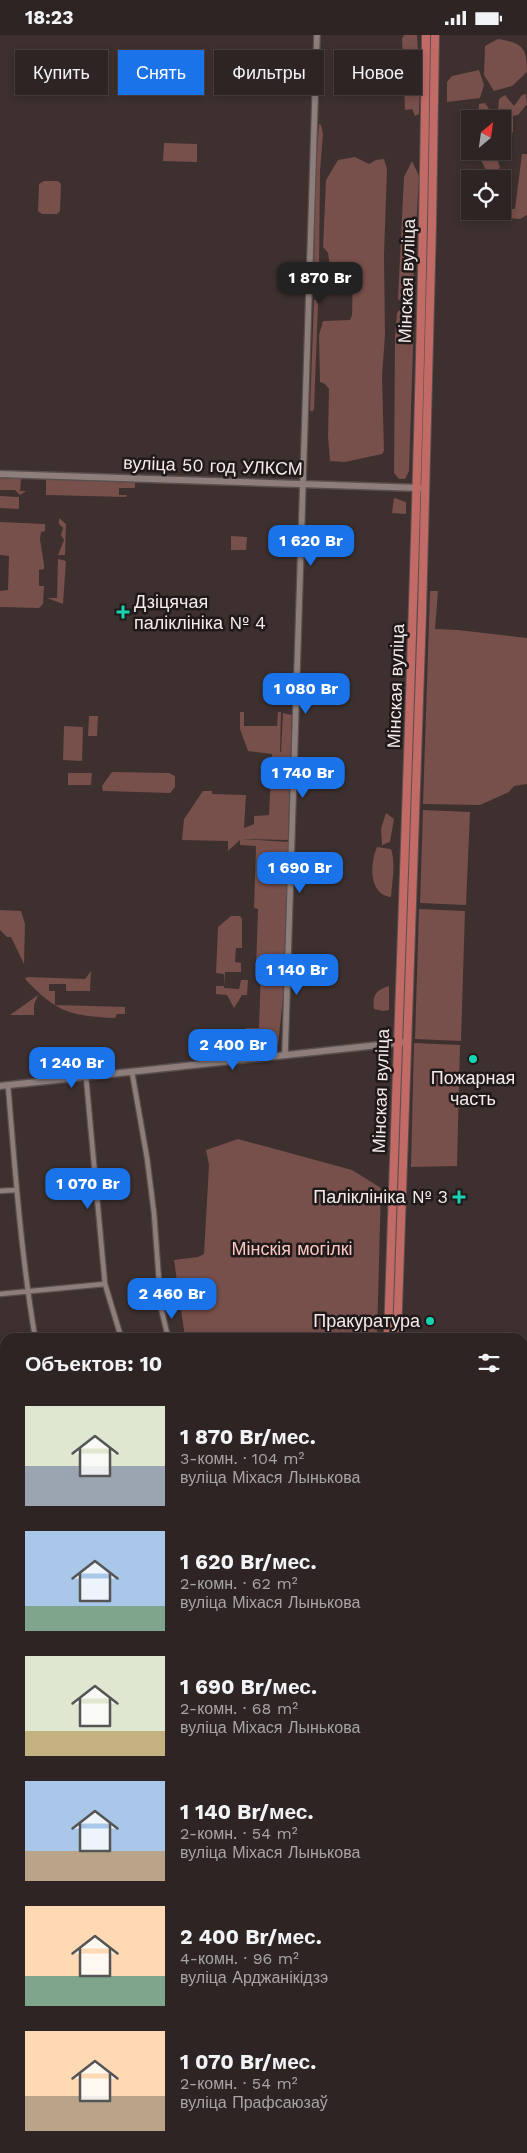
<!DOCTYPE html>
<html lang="ru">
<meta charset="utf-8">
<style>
:root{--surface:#2e2423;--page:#3a3030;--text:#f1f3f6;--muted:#a7a4a6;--line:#494141;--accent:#1a73e8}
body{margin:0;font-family:"Work Sans",sans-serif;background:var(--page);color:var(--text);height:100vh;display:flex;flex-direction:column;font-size:19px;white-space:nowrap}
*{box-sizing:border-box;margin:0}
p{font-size:16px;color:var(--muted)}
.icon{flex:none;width:28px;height:28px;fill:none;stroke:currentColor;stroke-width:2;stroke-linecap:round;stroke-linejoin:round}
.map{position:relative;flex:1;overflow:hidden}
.details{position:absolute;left:0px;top:1298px;width:528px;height:821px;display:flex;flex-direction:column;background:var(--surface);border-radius:15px 15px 0 0;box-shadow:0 2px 8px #0003,0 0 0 1px var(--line)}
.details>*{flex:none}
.hud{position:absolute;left:15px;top:15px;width:498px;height:45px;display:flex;gap:10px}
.needle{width:32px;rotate:29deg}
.buttons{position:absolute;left:461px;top:75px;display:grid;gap:10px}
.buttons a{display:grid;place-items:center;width:50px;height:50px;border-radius:0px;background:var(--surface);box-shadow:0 2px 8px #0003,0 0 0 1px var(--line);font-size:25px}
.price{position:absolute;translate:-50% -42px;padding:0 11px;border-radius:10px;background:var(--accent);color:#fff;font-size:16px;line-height:32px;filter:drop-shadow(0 1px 2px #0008)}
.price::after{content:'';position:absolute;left:50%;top:30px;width:15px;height:11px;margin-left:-8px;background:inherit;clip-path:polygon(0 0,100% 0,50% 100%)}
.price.active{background:#222;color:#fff}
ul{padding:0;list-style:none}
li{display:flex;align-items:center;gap:15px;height:125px;padding:0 25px}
li span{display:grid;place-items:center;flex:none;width:140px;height:100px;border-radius:0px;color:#555}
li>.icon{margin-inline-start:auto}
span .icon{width:60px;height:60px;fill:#fffc;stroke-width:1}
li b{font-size:21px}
h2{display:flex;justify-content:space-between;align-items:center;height:60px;padding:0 25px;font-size:21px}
.tag{padding:0 18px;border-radius:0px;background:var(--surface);box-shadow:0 2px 8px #0003,0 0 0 1px var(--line);font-size:18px;line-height:45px}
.tag.active{background:var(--accent);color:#fff}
.status{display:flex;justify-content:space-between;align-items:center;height:35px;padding:0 25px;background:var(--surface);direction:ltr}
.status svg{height:14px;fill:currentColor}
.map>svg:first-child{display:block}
.green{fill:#774f4b}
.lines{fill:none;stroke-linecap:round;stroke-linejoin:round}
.minor-casing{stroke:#594f4e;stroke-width:7}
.tertiary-casing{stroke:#594f4e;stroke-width:8}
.secondary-casing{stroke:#594f4e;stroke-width:9}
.primary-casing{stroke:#594f4e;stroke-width:10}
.minor{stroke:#8d7e7c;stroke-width:4.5}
.tertiary{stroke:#8d7e7c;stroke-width:5.5}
.secondary{stroke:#8d7e7c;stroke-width:6}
.primary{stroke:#c26a66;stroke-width:8}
.rail-casing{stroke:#908483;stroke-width:3}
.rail{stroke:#1f1a19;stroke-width:1;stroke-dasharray:4;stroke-linecap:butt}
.poi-dot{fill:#18d5b2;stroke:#1f1a19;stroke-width:2}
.labels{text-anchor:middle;stroke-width:5;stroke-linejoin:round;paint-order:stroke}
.street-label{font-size:18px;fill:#f4ebea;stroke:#1f1a19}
.poi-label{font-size:18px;fill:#f4ebea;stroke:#1f1a19;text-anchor:end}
.park-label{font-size:18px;fill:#fcc6c1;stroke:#1f1a19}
</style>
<div class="status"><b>18:23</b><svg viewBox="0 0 49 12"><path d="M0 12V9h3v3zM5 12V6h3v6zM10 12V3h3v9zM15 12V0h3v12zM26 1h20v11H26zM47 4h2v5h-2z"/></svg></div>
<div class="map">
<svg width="527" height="2118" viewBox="0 0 527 2118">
<rect width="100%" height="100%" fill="#3d302f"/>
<path class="green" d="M404,0H417L420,45L419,79L415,81L412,74L405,75L402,4Z
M498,4C523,8 527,12 527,37L512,51L494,56L484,40L485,11Z
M479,35L484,50L480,63L447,67V47L452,41Z
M526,59L527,69L518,80L513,81V97L510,100L505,90L503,91L502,84H479L478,82L479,69L485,68L493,80L498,75L499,64L505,60L514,71L522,60Z
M319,89L321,90L323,99L320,136L319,234L314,233L315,143Z
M164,108L197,109V127L163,126Z
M483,116H498L502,120L498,126L500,133L488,139L479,121Z
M522,119H527V180L520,184L507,183L506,174H515Z
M355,122L369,129L376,125L384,124L387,134L384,220L385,300L382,341L384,416L382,419L345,427L330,426L328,401L329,354L325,349L320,347L319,300L323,286L350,285L352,280L353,240L351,233L330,231L328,218L323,212L326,145L338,125Z
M412,126L419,141L413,249L402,264L398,265L404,142Z
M44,146H58L61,149L60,176L57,179H42L38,176L39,149Z
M314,265H316L318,270L314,374L312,377L310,375Z
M405,269L410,273L414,283L409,436L405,444H399L394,438L395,303L397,278Z
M46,441L105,443L109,447H120L124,443L135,444V453H119V460H127L126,462L46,460Z
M0,443L21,444L20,456H26L20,460L15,455H0Z
M0,461L19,462V474L0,473Z
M394,463L406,467V479L392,478Z
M59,483L66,489L65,520H58L64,505L61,500L63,493L59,489Z
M0,487L45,489V496L41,497L40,504L44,530V534L39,535V551H44L43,569L39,573L0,572V556L8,555L9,521L0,520Z
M231,501L247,502L246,515H231Z
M58,524L66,526L63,569L47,563H57Z
M430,556H438L435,594L458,595L527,603V749L514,751L509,757L480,770L423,769Z
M240,677H244V691H277L278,677H281L280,717H281L283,678L292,680L288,805L241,804L289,807L283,963L278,1010L252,1014V999H246V993H259L261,933H256L258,874L254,873L256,811L240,810V805L228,816V806L182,805L184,784L203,756H212V759L246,760L244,793L254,789V781L269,780L272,719L248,716L240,694Z
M89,681H98L97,701H88Z
M64,691L83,692L82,726L63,725Z
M112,737L169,738L175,741V752L170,758L103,756L102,751Z
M68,738H92L91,750H68Z
M423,775L470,777L466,870L420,868Z
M386,778L394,784L390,807L382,810L381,794Z
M377,812L391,814C396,829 392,846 391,862C368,859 370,828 377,812Z
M419,874L465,876L461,1006L415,1004Z
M0,875L21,876L25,889L24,929L11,902H7L0,895Z
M231,881H240L242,884V913H236L235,927L241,928V937H225L224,953L239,954L241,945H248L247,960H242L234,973L227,960L216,959V951H224V939L216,938L218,892Z
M91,936L90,956H66V949H49V956H55V970L125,972V979H117L115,983C70,981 56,977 25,944L27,942L85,944Z
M389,951V975L383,976L374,974C372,960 376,955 389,951Z
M38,960L34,970V980H10Z
M414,1008L460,1010L457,1131L411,1132Z
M238,1104L352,1135L381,1153L377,1302H185L174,1225L198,1222L204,1219L209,1130L206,1115Z"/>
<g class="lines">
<defs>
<path id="minor" d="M132,1037L147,1123L154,1178L161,1273L168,1302
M86,1042L105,1249L121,1302
M8,1050C15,1135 21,1219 35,1302
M0,1156L16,1155
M0,1259L105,1249
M522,1321L527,1322
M0,1370L5,1369
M0,1426L5,1439
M0,1587L5,1600L0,1601
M522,1632L527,1634
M0,1661L5,1646
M0,1804L5,1806
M0,1851L5,1839
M0,1975L5,1977
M522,2001L527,2000
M0,2061L5,2049
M0,2107L5,2106
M141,2114L142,2118
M374,2114L375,2118
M218,2118L234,2114"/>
<path id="tertiary" d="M285,1019L317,0
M0,1417L5,1415"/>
<path id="secondary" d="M0,439L421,453
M0,1051L406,1007
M522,1593L527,1595
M522,1607L527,1609
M0,1609L5,1608
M0,1620L5,1619
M522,1750L527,1751"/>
<path id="primary" d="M388,1302C402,868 421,434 426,0
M397,1302L422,578L432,190L435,0
M522,2087L527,2105
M521,2114L522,2118"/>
</defs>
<use href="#minor" class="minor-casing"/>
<use href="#tertiary" class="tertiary-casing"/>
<use href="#secondary" class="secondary-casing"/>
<use href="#primary" class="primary-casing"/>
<use href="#minor" class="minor"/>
<use href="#tertiary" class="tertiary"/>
<use href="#secondary" class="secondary"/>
<use href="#primary" class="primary"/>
<defs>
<path id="rail" d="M522,1399L527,1394"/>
</defs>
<use href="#rail" class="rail-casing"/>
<use href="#rail" class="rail"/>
</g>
<g class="poi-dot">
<path d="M120.5 569.5h5v5h5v5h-5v5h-5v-5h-5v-5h5z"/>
<circle cx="473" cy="1024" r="5"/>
<path d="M456.5 1154.5h5v5h5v5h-5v5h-5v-5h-5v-5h5z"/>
<circle cx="430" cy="1286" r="5"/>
</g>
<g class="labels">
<g class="street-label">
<text transform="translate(407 246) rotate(-88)" y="6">Мінская вуліца</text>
<text transform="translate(213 431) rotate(2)" y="6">вуліца 50 год УЛКСМ</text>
<text transform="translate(396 651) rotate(-88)" y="6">Мінская вуліца</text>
<text transform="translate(381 1056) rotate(-88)" y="6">Мінская вуліца</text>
</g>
<g class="poi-label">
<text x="134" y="573" text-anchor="start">Дзіцячая<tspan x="134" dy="21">паліклініка № 4</tspan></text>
<text x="473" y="1049" text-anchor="middle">Пожарная<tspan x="473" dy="21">часть</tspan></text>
<text x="448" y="1168">Паліклініка № 3</text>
<text x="420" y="1292">Пракуратура</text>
</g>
<g class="park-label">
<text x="292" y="1220">Мінскія могілкі</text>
</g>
</g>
</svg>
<div class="buttons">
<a><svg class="needle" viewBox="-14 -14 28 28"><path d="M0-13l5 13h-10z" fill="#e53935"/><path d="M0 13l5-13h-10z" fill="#a7a4a6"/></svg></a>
<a><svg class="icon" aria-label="locate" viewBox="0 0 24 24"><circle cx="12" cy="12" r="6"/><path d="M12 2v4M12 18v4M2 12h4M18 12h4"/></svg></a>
</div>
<b class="price active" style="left:320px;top:269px">1 870 Br</b>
<b class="price" style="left:311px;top:532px">1 620 Br</b>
<b class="price" style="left:306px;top:680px">1 080 Br</b>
<b class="price" style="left:303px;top:764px">1 740 Br</b>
<b class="price" style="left:300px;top:859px">1 690 Br</b>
<b class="price" style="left:297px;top:961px">1 140 Br</b>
<b class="price" style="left:233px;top:1036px">2 400 Br</b>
<b class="price" style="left:72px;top:1054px">1 240 Br</b>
<b class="price" style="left:88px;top:1175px">1 070 Br</b>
<b class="price" style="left:172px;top:1285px">2 460 Br</b>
<div class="hud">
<a class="tag">Купить</a>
<a class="tag active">Снять</a>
<a class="tag">Фильтры</a>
<a class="tag">Новое</a>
</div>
<section class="details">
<h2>Объектов: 10<svg class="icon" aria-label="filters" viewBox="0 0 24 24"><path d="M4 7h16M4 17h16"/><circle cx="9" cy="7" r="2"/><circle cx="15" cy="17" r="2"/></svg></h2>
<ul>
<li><span style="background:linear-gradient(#dfe7d0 60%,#9aa5b1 0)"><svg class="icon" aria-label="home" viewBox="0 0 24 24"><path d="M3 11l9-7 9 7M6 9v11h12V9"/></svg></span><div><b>1 870 Br/мес.</b><p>3-комн. · 104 m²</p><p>вуліца Міхася Лынькова</p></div></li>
<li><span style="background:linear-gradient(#a9c7e8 75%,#7fa58c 0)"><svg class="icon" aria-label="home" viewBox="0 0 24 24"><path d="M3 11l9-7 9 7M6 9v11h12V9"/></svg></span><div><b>1 620 Br/мес.</b><p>2-комн. · 62 m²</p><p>вуліца Міхася Лынькова</p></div></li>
<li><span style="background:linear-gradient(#dfe7d0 75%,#c2b280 0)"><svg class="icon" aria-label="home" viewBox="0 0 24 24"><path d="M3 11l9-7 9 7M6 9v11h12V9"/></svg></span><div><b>1 690 Br/мес.</b><p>2-комн. · 68 m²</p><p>вуліца Міхася Лынькова</p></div></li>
<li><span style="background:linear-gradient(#a9c7e8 70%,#b9a48a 0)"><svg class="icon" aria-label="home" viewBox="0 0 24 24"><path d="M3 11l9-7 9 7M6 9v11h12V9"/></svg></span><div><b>1 140 Br/мес.</b><p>2-комн. · 54 m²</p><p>вуліца Міхася Лынькова</p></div></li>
<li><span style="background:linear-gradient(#ffd9b3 70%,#7fa58c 0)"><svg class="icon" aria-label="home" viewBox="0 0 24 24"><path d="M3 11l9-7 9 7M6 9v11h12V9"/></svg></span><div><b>2 400 Br/мес.</b><p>4-комн. · 96 m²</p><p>вуліца Арджанікідзэ</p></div></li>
<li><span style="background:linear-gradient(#ffd9b3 65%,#b9a48a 0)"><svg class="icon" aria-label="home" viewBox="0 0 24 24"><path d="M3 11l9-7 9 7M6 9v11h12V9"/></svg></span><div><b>1 070 Br/мес.</b><p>2-комн. · 54 m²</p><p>вуліца Прафсаюзаў</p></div></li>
</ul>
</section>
</div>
